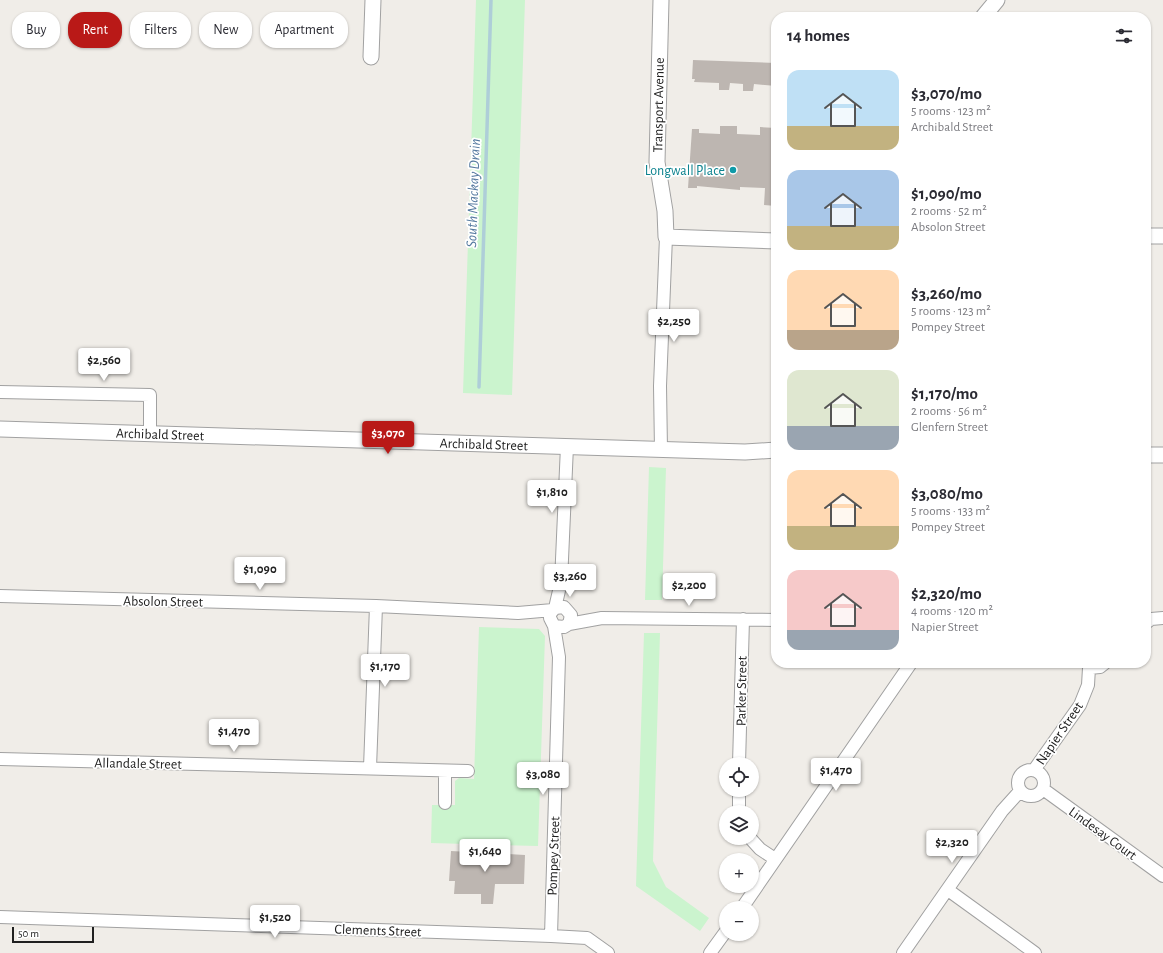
<!DOCTYPE html>
<meta charset="utf-8">
<style>
:root{--surface:#fff;--page:#f7f7f7;--text:#2b2b33;--muted:#7c7c81;--accent:#b91917}
body{margin:0;font-family:"Alegreya Sans",sans-serif;background:var(--page);color:var(--text);height:100vh;display:flex;flex-direction:column;font-size:15px;white-space:nowrap}
*{box-sizing:border-box;margin:0}
p{font-size:13px;color:var(--muted)}
.icon{flex:none;width:22px;height:22px;fill:none;stroke:currentColor;stroke-width:2;stroke-linecap:round;stroke-linejoin:round}
.map{position:relative;flex:1;overflow:hidden}
.side{position:absolute;left:771px;top:12px;width:380px;height:656px;display:flex;flex-direction:column;background:var(--surface);border-radius:16px;box-shadow:0 1px 3px #0004}
.side>*{flex:none}
.top-card{position:absolute;left:12px;top:12px;width:380px;height:36px;display:flex;gap:8px}
.buttons{position:absolute;left:719px;top:757px;display:grid;gap:8px}
.buttons a{display:grid;place-items:center;width:40px;height:40px;border-radius:50%;background:var(--surface);box-shadow:0 1px 3px #0004;font-size:20px}
.scale{position:absolute;left:12px;bottom:10px;width:82px;box-sizing:border-box;padding-left:4px;border:2px solid #202020;border-top:0;font-size:11px;line-height:14px;white-space:nowrap;color:#202020;-webkit-text-stroke:3px #fff;paint-order:stroke}
.price{position:absolute;translate:-50% -34px;padding:0 9px;border-radius:4px;background:#fff;color:#222;font-size:13px;line-height:26px;filter:drop-shadow(0 1px 2px #0008)}
.price::after{content:'';position:absolute;left:50%;top:24px;width:12px;height:9px;margin-left:-6px;background:inherit;clip-path:polygon(0 0,100% 0,50% 100%)}
.price.on{background:var(--accent);color:#fff}
ul{padding:0;list-style:none}
li{display:flex;align-items:center;gap:12px;height:100px;padding:0 16px}
li span{display:grid;place-items:center;flex:none;width:112px;height:80px;border-radius:12px;color:#555}
li>.icon{margin-inline-start:auto}
span .icon{width:48px;height:48px;fill:#fffc;stroke-width:1}
li b{font-size:17px}
h2{display:flex;justify-content:space-between;align-items:center;height:48px;padding:0 16px;font-size:17px}
.pill{padding:0 14px;border-radius:16px;background:var(--surface);box-shadow:0 1px 3px #0004;font-size:14px;line-height:36px}
.pill.on{background:var(--accent);color:#fff}
.map>svg:first-child{display:block}
.park{fill:#cbf4ce}
.lines{fill:none;stroke-linecap:round;stroke-linejoin:round}
.stream{stroke:#aeced8;stroke-width:3.5}
.building{fill:#bdb6b1}
.minor-casing{stroke:#a1a1a1;stroke-width:14}
.tertiary-casing{stroke:#a1a1a1;stroke-width:17}
.minor{stroke:#fff;stroke-width:12}
.tertiary{stroke:#fff;stroke-width:15}
.culture-dot{fill:#0f9aa8;stroke:#fff;stroke-width:1.5}
.labels{text-anchor:middle;stroke-width:3.5;stroke-linejoin:round;paint-order:stroke}
.street-label{font-size:14px;fill:#202020;stroke:#fff}
.culture-label{font-size:14px;fill:#0d838f;stroke:#fff;text-anchor:end}
.water-label{font-size:15px;font-style:italic;fill:#54799f;stroke:#fff}
</style>
<div class="map">
<svg width="1163" height="953" viewBox="0 0 1163 953">
<rect width="100%" height="100%" fill="#f0ede8"/>
<path class="park" d="M476,0H525L512,395L463,393Z
M649,467L666,468L662,600H645Z
M479,627L539,629L545,636L538,846L431,843L432,805H455V781L459,778L474,779Z
M644,633H660L653,861L666,887L709,918L700,931L636,886Z"/>
<g class="lines">
<path class="stream" d="M479,387L491,0"/>
</g>
<path class="building" d="M693,60L776,63V86L754,84L753,91H743V84L730,83L729,90H719V83L694,82L695,79H692Z
M720,126H737V134L760,135V127L776,128V206L764,205L765,188L740,187V190L697,186V188H688L692,129H699V133L720,134Z
M451,851L525,855L524,884H495L493,904H481V894H454L455,881H449Z"/>
<g class="lines">
<defs>
<path id="minor" d="M0,392L150,395V434
M661,450L660,386L666,237
M0,596L376,606L518,613L553,610
M555,608L564,607L571,615L569,624L564,627L554,626L550,618V614L555,608L561,582L567,446
M1146,623L1151,619L1163,618
M569,624L602,618L776,620
M0,759L468,771
M739,764L743,619
M370,768L376,606
M1018 783a13 13 0 1 1 26 0a13 13 0 1 1-26 0Z
M1034,770L1080,705L1088,685L1089,668L1100,667L1105,663
M1043,789L1163,876
M739,790V812
M445,803V771
M750,838L760,849L775,859
M948,890L1035,953
M742,908L911,663
M0,917L551,936L587,938L608,953
M551,936L559,657L554,626
M710,953L726,931
M903,953L1002,811L1020,791"/>
<g id="tertiary">
<path d="M661,0L657,162L665,211L666,237L776,241"/>
<path d="M983,17L997,0"/>
<path d="M371,57L373,0"/>
<path d="M1146,236H1163"/>
<path id="s1" d="M0,429L745,452L776,450"/>
<path d="M1146,455H1163"/>
</g>
</defs>
<use href="#minor" class="minor-casing"/>
<use href="#tertiary" class="tertiary-casing"/>
<use href="#minor" class="minor"/>
<use href="#tertiary" class="tertiary"/>
</g>
<circle class="culture-dot" cx="733" cy="170" r="4"/>
<g class="labels">
<g class="street-label">
<text transform="translate(658 105) rotate(-89)" y="5">Transport Avenue</text>
<text dy="5" stroke="none"><textPath href="#s1" startOffset="160">Archibald Street</textPath></text>
<text dy="5" stroke="none"><textPath href="#s1" startOffset="484">Archibald Street</textPath></text>
<text transform="translate(163 601) rotate(1)" y="5">Absolon Street</text>
<text transform="translate(741 691) rotate(-89)" y="5">Parker Street</text>
<text transform="translate(1059 733) rotate(-56)" y="5">Napier Street</text>
<text transform="translate(138 763) rotate(1)" y="5">Allandale Street</text>
<text transform="translate(1103 833) rotate(36)" y="5">Lindesay Court</text>
<text transform="translate(553 856) rotate(-88)" y="5">Pompey Street</text>
<text transform="translate(378 930) rotate(2)" y="5">Clements Street</text>
</g>
<g class="culture-label">
<text x="725" y="175">Longwall Place</text>
</g>
<g class="water-label">
<text transform="translate(473 193) rotate(-88)" y="5">South Mackay Drain</text>
</g>
</g>
</svg>
<div class="buttons">
<a><svg class="icon" aria-label="locate" viewBox="0 0 24 24"><circle cx="12" cy="12" r="6"/><path d="M12 2v4M12 18v4M2 12h4M18 12h4"/></svg></a>
<a><svg class="icon" aria-label="layers" viewBox="0 0 24 24"><path d="M12 4l9 5-9 5-9-5zM3 14l9 5 9-5"/></svg></a>
<a>+</a>
<a>−</a>
</div>
<div class="scale">50 m</div>
<b class="price" style="left:674px;top:343px">$2,250</b>
<b class="price" style="left:104px;top:382px">$2,560</b>
<b class="price on" style="left:388px;top:455px">$3,070</b>
<b class="price" style="left:552px;top:514px">$1,810</b>
<b class="price" style="left:260px;top:591px">$1,090</b>
<b class="price" style="left:570px;top:598px">$3,260</b>
<b class="price" style="left:689px;top:607px">$2,200</b>
<b class="price" style="left:385px;top:688px">$1,170</b>
<b class="price" style="left:234px;top:753px">$1,470</b>
<b class="price" style="left:836px;top:792px">$1,470</b>
<b class="price" style="left:543px;top:796px">$3,080</b>
<b class="price" style="left:952px;top:864px">$2,320</b>
<b class="price" style="left:485px;top:873px">$1,640</b>
<b class="price" style="left:275px;top:939px">$1,520</b>
<div class="top-card">
<a class="pill">Buy</a>
<a class="pill on">Rent</a>
<a class="pill">Filters</a>
<a class="pill">New</a>
<a class="pill">Apartment</a>
</div>
<section class="side">
<h2>14 homes<svg class="icon" aria-label="filters" viewBox="0 0 24 24"><path d="M4 7h16M4 17h16"/><circle cx="9" cy="7" r="2"/><circle cx="15" cy="17" r="2"/></svg></h2>
<ul>
<li><span style="background:linear-gradient(#bfe0f5 70%,#c2b280 0)"><svg class="icon" aria-label="home" viewBox="0 0 24 24"><path d="M3 11l9-7 9 7M6 9v11h12V9"/></svg></span><div><b>$3,070/mo</b><p>5 rooms · 123 m²</p><p>Archibald Street</p></div></li>
<li><span style="background:linear-gradient(#a9c7e8 70%,#c2b280 0)"><svg class="icon" aria-label="home" viewBox="0 0 24 24"><path d="M3 11l9-7 9 7M6 9v11h12V9"/></svg></span><div><b>$1,090/mo</b><p>2 rooms · 52 m²</p><p>Absolon Street</p></div></li>
<li><span style="background:linear-gradient(#ffd9b3 75%,#b9a48a 0)"><svg class="icon" aria-label="home" viewBox="0 0 24 24"><path d="M3 11l9-7 9 7M6 9v11h12V9"/></svg></span><div><b>$3,260/mo</b><p>5 rooms · 123 m²</p><p>Pompey Street</p></div></li>
<li><span style="background:linear-gradient(#dfe7d0 70%,#9aa5b1 0)"><svg class="icon" aria-label="home" viewBox="0 0 24 24"><path d="M3 11l9-7 9 7M6 9v11h12V9"/></svg></span><div><b>$1,170/mo</b><p>2 rooms · 56 m²</p><p>Glenfern Street</p></div></li>
<li><span style="background:linear-gradient(#ffd9b3 70%,#c2b280 0)"><svg class="icon" aria-label="home" viewBox="0 0 24 24"><path d="M3 11l9-7 9 7M6 9v11h12V9"/></svg></span><div><b>$3,080/mo</b><p>5 rooms · 133 m²</p><p>Pompey Street</p></div></li>
<li><span style="background:linear-gradient(#f6c9c9 75%,#9aa5b1 0)"><svg class="icon" aria-label="home" viewBox="0 0 24 24"><path d="M3 11l9-7 9 7M6 9v11h12V9"/></svg></span><div><b>$2,320/mo</b><p>4 rooms · 120 m²</p><p>Napier Street</p></div></li>
</ul>
</section>
</div>
